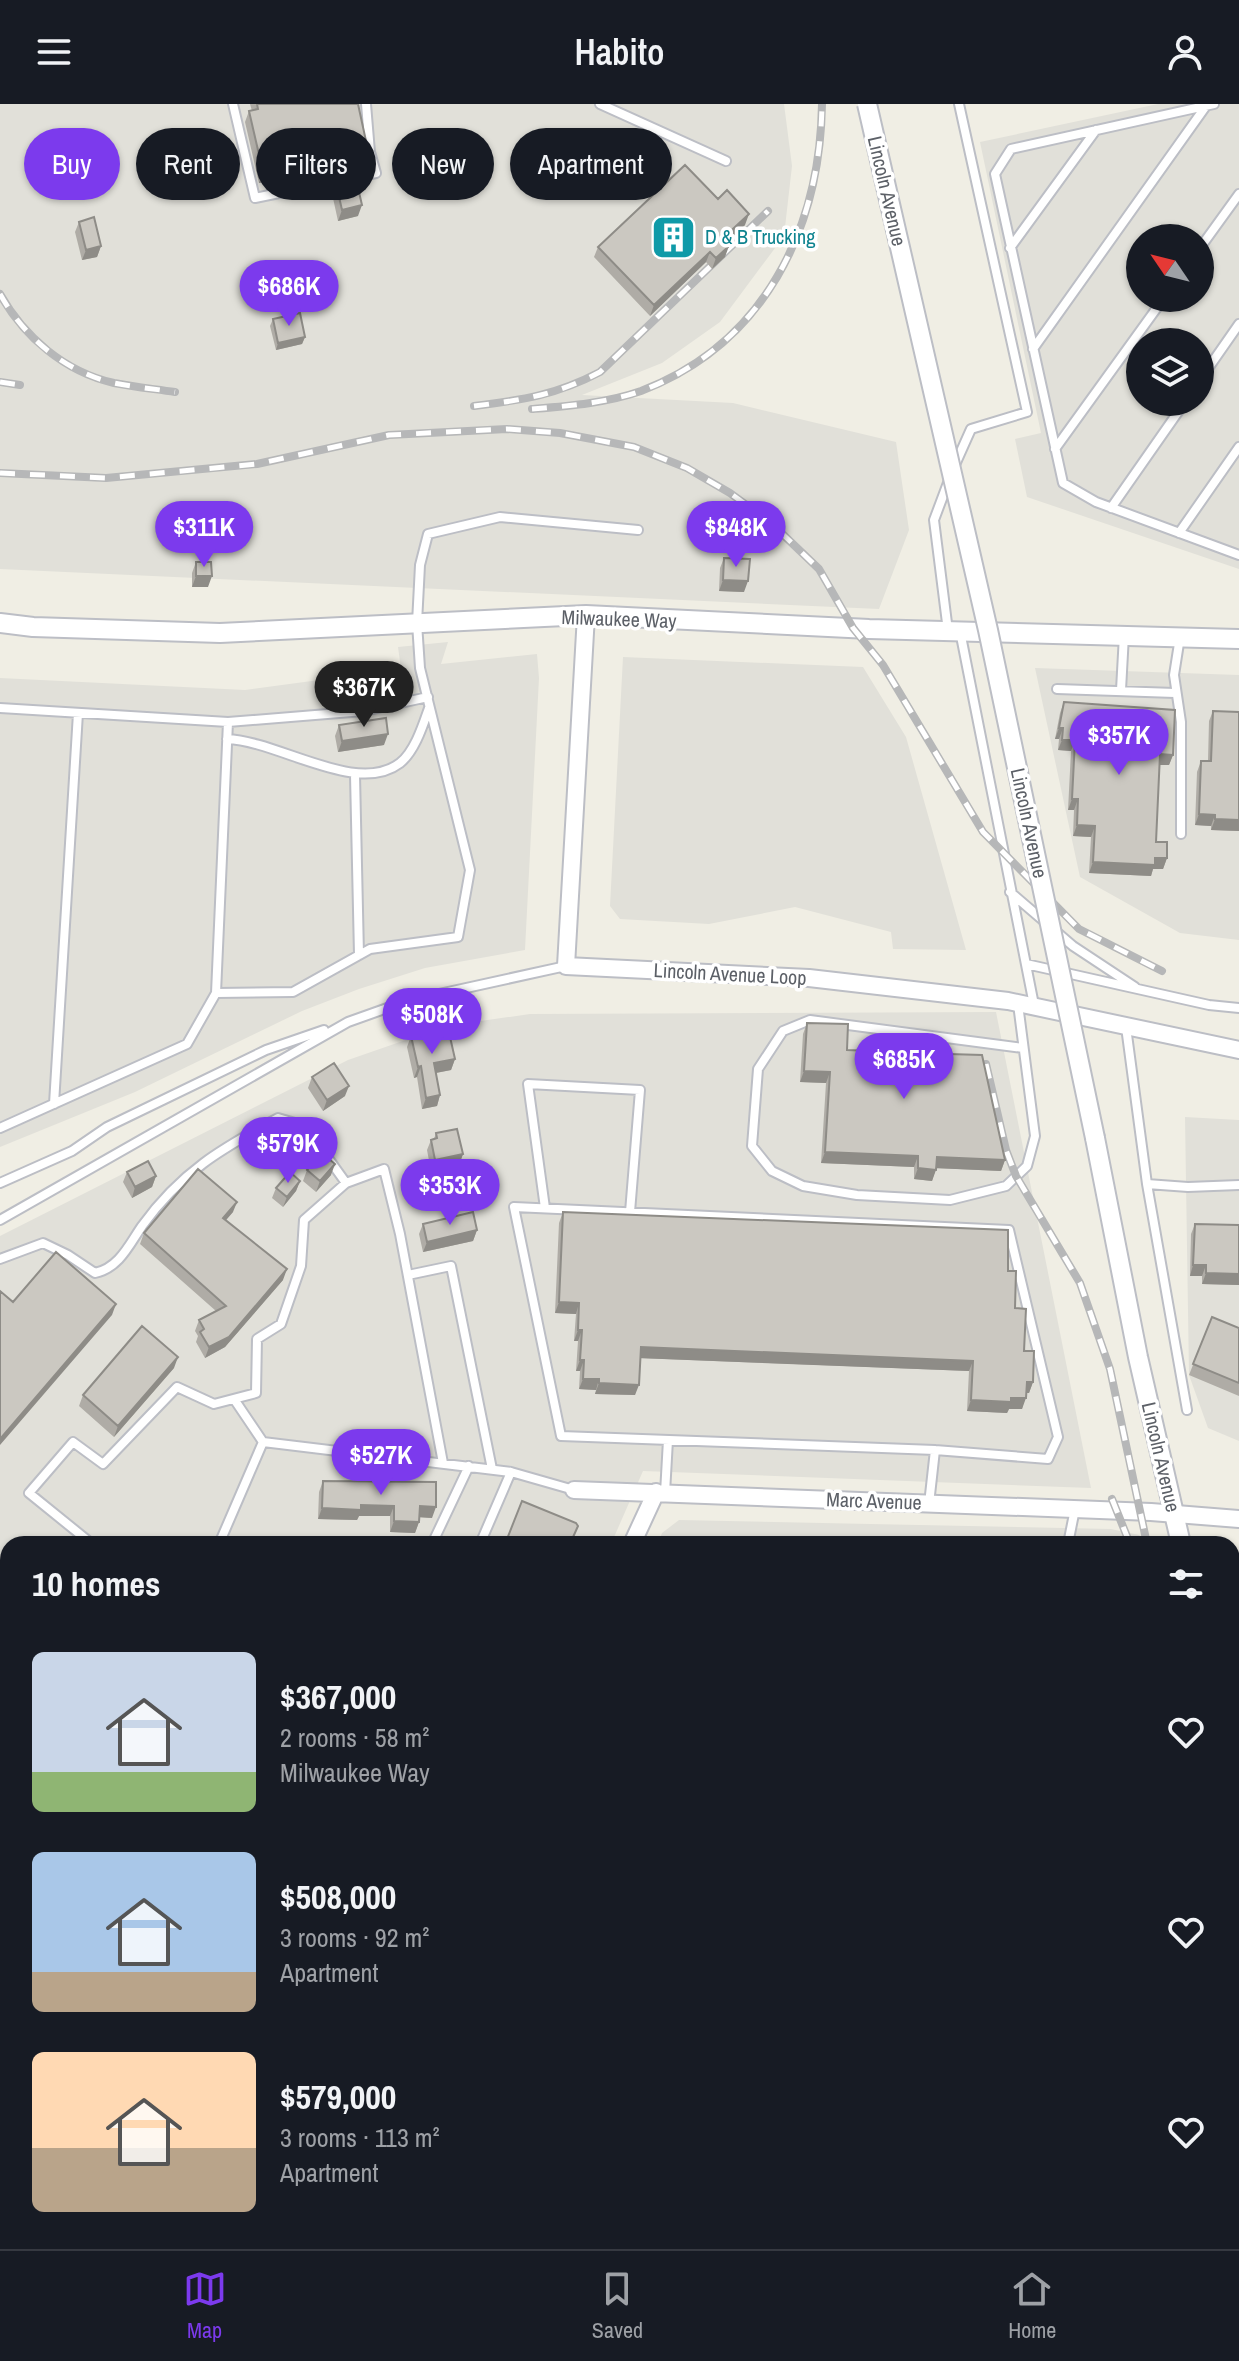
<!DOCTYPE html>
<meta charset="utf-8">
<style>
:root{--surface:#171b24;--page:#242831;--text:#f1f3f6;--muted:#9ea1a6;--line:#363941;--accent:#7c3aed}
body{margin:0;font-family:"Archivo Narrow",sans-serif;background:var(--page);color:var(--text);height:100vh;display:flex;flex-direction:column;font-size:30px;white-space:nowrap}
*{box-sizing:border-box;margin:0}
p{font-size:26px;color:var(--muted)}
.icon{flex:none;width:44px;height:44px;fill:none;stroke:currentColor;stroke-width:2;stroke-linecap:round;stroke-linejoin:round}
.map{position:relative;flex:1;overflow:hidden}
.sheet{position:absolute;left:0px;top:1432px;width:1240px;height:714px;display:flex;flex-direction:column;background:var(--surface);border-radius:24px 24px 0 0;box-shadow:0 2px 6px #0004}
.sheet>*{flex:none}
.top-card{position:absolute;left:24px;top:24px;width:800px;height:72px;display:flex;gap:16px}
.needle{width:52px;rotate:305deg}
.fabs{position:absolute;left:1126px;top:120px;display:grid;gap:16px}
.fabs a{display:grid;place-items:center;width:88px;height:88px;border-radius:50%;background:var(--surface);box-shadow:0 2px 6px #0004;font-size:40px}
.price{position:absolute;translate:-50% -68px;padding:0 18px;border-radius:28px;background:var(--accent);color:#fff;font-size:26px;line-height:52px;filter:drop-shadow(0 2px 4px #0008)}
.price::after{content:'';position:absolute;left:50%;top:48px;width:24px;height:18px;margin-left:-12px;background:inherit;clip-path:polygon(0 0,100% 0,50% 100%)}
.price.on{background:#222;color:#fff}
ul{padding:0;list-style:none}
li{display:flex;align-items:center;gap:24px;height:200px;padding:0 32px}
li span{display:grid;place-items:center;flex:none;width:224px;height:160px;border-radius:12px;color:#555}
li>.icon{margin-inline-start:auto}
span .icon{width:96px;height:96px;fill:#fffc;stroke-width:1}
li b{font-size:34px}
h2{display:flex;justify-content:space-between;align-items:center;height:96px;padding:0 32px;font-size:34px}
.chip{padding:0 28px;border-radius:36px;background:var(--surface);box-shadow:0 2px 6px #0004;font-size:28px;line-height:72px}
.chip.on{background:var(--accent);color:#fff}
header{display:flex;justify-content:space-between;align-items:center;height:104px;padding:0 32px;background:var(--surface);font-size:36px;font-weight:600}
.dock{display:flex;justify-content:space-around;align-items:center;height:112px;border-top:2px solid var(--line);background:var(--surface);font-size:22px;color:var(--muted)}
.dock a{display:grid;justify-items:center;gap:4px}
.dock .on{color:var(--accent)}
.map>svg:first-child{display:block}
.industrial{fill:#e1e0d9;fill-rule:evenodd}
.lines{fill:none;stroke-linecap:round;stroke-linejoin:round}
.service-casing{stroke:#bcbec5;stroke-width:12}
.minor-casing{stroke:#bcbec5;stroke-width:20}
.tertiary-casing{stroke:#bcbec5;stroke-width:22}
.service{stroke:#fff;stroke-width:8}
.minor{stroke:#fff;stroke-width:16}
.tertiary{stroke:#fff;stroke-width:18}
.rail-casing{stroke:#b6b7b8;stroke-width:8}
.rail{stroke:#fff;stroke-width:5;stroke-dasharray:15;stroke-linecap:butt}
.tertiary-bridge-casing{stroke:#bcbec5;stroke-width:22;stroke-linecap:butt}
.tertiary-bridge{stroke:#fff;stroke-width:18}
.wall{fill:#afaca6}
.shaded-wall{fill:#8e8c87}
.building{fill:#cbc8c1;stroke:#8e8c87;stroke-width:2}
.labels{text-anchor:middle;stroke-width:7;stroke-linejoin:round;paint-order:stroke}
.street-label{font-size:20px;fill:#5c6067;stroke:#fff}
.culture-label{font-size:20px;fill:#0d838f;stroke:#fff;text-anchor:start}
</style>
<header><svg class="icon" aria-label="menu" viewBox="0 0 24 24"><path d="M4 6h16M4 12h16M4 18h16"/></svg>Habito<svg class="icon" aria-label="person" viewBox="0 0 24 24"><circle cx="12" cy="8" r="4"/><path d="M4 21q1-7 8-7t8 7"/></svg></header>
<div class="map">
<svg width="1239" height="2145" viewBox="0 0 1239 2145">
<rect width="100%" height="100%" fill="#f0eee4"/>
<path class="industrial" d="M0,0H784L792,62L784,132L720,218L662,259L582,291L733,299L896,338L909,426L879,505L0,465Z
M1158,0H1239V465L1027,393L1015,335L1041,329L980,38ZM1140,134H1200V194H1140ZM1140,238H1200V298H1140Z
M448,538L441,560L537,550L539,574L525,846L425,864L359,885L302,907L135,988L0,1043V574L245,586L401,565L398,543Z
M623,553L863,563L906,633L966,846L893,845L891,828L795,803L709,820L620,815L610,802Z
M1035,564L1239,571V836L1180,829L1080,773Z
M996,908L1091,1384L643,1367L611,1440H8V2138H305L302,2145H0V1132L348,956L446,922L530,910Z
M1185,1013L1239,1016V1337L1208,1324L1189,1271Z
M679,1416L1111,1425L1139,1431L1150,1440H658L662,1429Z
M1232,1791L1239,1826V2145H354L357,2138H1232Z"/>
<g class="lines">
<defs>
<path id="service" d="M233,0L255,94L376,69L370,48L366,0
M600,0L726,57
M1214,0L1011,45L995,70L1063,379L1096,398L1239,451
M1010,144L1096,26
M1200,144L1239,90
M1033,245L1206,2
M1200,276L1239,220
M1055,345L1164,194
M954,363L971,325L1027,308L959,0
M1111,404L1185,298
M1179,429L1239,343
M948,527L934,416L949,376
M960,527L1034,901
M1180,533L1174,571L1181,618V730
M1057,585L1175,589
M1121,586L1124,531
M0,604L228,618L216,889L293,888L370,845L458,833L470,766L420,564L417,519L420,461L428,430L500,413L638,426
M228,618L364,607L428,593
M227,635C279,637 357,692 400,659C415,647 423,621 429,604
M355,671L359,851
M1010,788L1073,842L1135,883
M1026,860L1209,901L1239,904
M1018,900L1035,1032L1027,1062L1006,1082L950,1096L857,1091L803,1082L772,1067L752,1042L758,965L783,927L810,916L1023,944
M1126,923L1147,1080L1187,1306
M54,1000L78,609
M0,1024L187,940L216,889
M0,1079L72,1047L107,1023L266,946L324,926
M1147,1080L1188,1083L1239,1081
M514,1103L1009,1126L1058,1333L1048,1355L935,1346L561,1332Z
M545,1104L528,980L640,986L630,1108
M0,1116L348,918L407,897L566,862
M0,1155L43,1139L68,1151L95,1169C119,1164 129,1141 142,1122C181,1068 221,1045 278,1014L305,1022L346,1079
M408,1171L451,1162L492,1365
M234,1295L263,1338L511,1368L574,1386
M665,1389L668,1336
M929,1400L935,1346
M92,1440L29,1389L73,1338L103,1360L177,1283L214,1300L256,1289L257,1235L281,1220L301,1162L304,1116L346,1079L384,1065L400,1130L443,1359
M219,1440L263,1338
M432,1440L469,1362
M480,1440L511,1368
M1068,1440L1075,1405
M1232,1619L1239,1620
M1232,1797L1239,1795
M1232,1890H1239
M1232,2003L1239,2041
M1232,2118L1239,2115
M215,2138L233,2145
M52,2145L60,2138
M271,2145L275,2138
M752,2145L753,2138
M846,2145L847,2138
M903,2145L904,2138"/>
<path id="minor" d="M586,511L566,862L809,874L1008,897L1239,946
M574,1386L1151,1408L1239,1415
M632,1440L656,1388
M335,2145L338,2138"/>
<path id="tertiary" d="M0,519L33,523L220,529L586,511L869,525L1239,535
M1095,1034L1138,1253L1181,1440
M1232,1698L1239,1737"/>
</defs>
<use href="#service" class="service-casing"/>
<use href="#minor" class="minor-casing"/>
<use href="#tertiary" class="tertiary-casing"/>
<use href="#service" class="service"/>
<use href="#minor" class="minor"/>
<use href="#tertiary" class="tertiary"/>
<defs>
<path id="rail" d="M0,190C24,233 65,268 114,279C134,283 155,285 175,288
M0,278L20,281
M474,302C523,296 556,291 600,268L768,107
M532,305C568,302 607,299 641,287C764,240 820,126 822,0
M0,369L106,374L257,360L389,331L507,325L560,329L634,343L687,364L730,389L771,419L819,465L853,524L883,561L983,728L1079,825L1162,867
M986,960L1006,1046L1016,1072L1080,1179L1110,1265L1147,1440
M1112,1395L1130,1440
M0,1557L8,1563
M1232,1720L1239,1735"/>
</defs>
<use href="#rail" class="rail-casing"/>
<use href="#rail" class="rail"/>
<defs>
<path id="tertiary-bridge" d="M867,0L988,526L1095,1034"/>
</defs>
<use href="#tertiary-bridge" class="tertiary-bridge-casing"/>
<use href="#tertiary-bridge" class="tertiary-bridge"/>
</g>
<path class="wall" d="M250,0H358L362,48L357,49L358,56L354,66L323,73L321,66L259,79L245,18L249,7H252Z
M335,75L358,112L338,117L331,85Z
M718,95L745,121L726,139L725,153L712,165L706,158L650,212L594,153L598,143Z
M79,118L101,142L97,153L82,156L75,128Z
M273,215L305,233L302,240L276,246L270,222Z
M724,454L744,488L719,487L720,464Z
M196,458L208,483H192V469Z
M1064,598L1173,651L1169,661H1159L1156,738L1167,754L1163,765H1153L1151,772L1089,769L1091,733L1073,732L1074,706H1068L1071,647L1058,646L1059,635H1055L1060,609Z
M1213,607L1239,727L1211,726V722L1195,721L1197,668L1201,657H1208L1209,617Z
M339,621L384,641L338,648L335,632Z
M807,919L1005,1056L1001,1067L936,1064L932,1077L914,1075V1063L821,1059L826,979L800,978L803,930Z
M411,932L455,955L451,966L436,969L440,991L437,1002L422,1005L417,973L414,974L407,943Z
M312,973L345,992L323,1007L308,984Z
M436,1029L463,1050L459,1061L431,1067L427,1046L431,1036L434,1035Z
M307,1066L331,1071L316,1088L303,1077Z
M127,1068L156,1072L152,1083L132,1094L123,1078Z
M300,1077L296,1087L283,1103L272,1094L276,1084Z
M233,1108L226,1116L283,1176L225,1243L205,1254L196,1238L198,1232L195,1227L199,1216L216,1207L140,1140L144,1129Z
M563,1108L1008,1167L1015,1204L1033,1278L1029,1289H1026L1022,1305H1009L1007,1309L967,1307L969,1267L640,1254L635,1291L595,1290L596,1286L579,1285L580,1267H576L578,1237H574L576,1210L555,1209L559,1119Z
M423,1120L477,1126L473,1137L423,1148L419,1130Z
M1195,1120L1239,1121V1181L1202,1180V1172H1190L1191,1130Z
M1212,1213L1239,1224V1292L1189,1271Z
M174,1264L114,1333L79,1302L83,1291Z
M323,1377L432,1414L419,1413V1418L415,1429L390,1428V1412H359L357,1416L318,1415L319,1388Z
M0,1964L8,1967V1997L0,1994Z"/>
<path class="shaded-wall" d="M366,37L362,48L351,50L355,40Z
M325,55L321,66L259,79L263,68Z
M358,56L354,66L323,73L327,62Z
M362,101L358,112L338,117L342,106Z
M749,110L745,121L718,146L722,135Z
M101,142L97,153L82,156L86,146Z
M729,142L725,153L712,165L716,154Z
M710,148L706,158L650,212L654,201Z
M305,233L302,240L276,246L278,239Z
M196,472H212L208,483H192Z
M723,476L748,477L744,488L719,487Z
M1059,624H1063L1059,635H1055Z
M388,630L384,641L338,648L342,637Z
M1062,636H1075L1071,647L1058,646Z
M1160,650L1173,651L1169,661H1156Z
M1072,695H1078L1074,706H1068Z
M1199,710L1215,711L1211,722L1195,721Z
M1215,715L1239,716V727L1211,726Z
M1077,721L1095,722L1091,733L1073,732Z
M1155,754H1167L1163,765H1153L1151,772L1089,769L1093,758Z
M455,955L451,966L430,970L434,959Z
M421,962L417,973L414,974L418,963Z
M804,967L830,968L826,979L800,978Z
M349,982L345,992L323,1007L327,996Z
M440,991L437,1002L422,1005L426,994Z
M825,1048L918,1052L914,1063L821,1059Z
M463,1050L459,1061L431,1067L435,1056Z
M937,1053L1005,1056L1001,1067L933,1064Z
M335,1060L331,1071L316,1088L320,1077Z
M918,1064L936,1066L932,1077L914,1075Z
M156,1072L152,1083L132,1094L135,1083Z
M300,1077L296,1087L283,1103L287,1093Z
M237,1098L233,1108L219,1124L223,1114Z
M477,1126L473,1137L423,1148L427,1138Z
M1193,1161H1206L1202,1172H1190Z
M287,1165L283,1176L225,1243L205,1254L209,1243Z
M1206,1169L1239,1170V1181L1202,1180Z
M559,1198L579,1199L576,1210L555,1209Z
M116,1200L112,1211L0,1341V1335Z
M578,1226H582L578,1237H574Z
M641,1243L973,1257L969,1267L637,1254Z
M178,1253L174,1264L114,1333L118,1322Z
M580,1256H584L580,1267H576Z
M583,1275H599L596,1286L579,1285Z
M1027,1278H1033L1029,1289H1023Z
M599,1279L639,1281L635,1291L595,1290Z
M1011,1294H1026L1022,1305H1009L1007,1309L967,1307L971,1296Z
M361,1401L394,1402L390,1412H359L357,1416L318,1415L322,1404Z
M420,1402L436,1403L432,1414L416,1413Z
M394,1417L419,1418L415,1429L390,1428Z"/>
<path class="building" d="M257,0H358L366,37L355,40L358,56L327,62L325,55L263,68L249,7L258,5Z
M685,61L718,95L727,86L749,110L722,135L729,142L716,154L710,148L654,201L598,143Z
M355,71L362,101L342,106L335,75Z
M94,113L101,142L86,146L79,118Z
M300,209L305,233L278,239L273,215Z
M724,454L750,455L748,477L723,476Z
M196,458H211L212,472H196Z
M1064,598L1175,606L1173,651L1160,650L1156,738H1167V754H1155V761L1093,758L1095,722L1077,721L1078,695H1072L1075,636H1062L1063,624H1059Z
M1213,607L1239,608V716L1215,715V711L1199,710L1201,657H1211Z
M386,614L388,630L342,637L339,621Z
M807,919L848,920L847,946L873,947L879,939L887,946L892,940L905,941L914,949L982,951L1005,1056L937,1053L936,1066L918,1064V1052L825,1048L830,968L804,967Z
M448,924L455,955L434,959L440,991L426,994L421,962L418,963L411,932Z
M334,959L349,982L327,996L312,973Z
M457,1025L463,1050L435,1056L431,1036L437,1034L436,1029Z
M322,1049L335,1060L320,1077L307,1066Z
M148,1057L156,1072L135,1083L127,1068Z
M198,1065L237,1098L223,1114L287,1165L229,1233L209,1243L200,1228L204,1225L199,1216L226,1202L144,1129Z
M290,1068L300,1077L287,1093L276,1084Z
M473,1108L477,1126L427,1138L423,1120Z
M563,1108L1008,1126V1167H1016L1015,1204L1026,1205L1024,1247H1034L1033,1278H1027L1026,1294H1011V1298L971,1296L973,1257L641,1243L639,1281L599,1279V1275H583L584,1256H580L582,1226H578L579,1199L559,1198Z
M1195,1120L1239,1121V1170L1206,1169V1161H1193Z
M56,1148L116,1200L0,1335V1187L13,1198Z
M1212,1213L1239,1224V1279L1193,1260Z
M142,1222L178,1253L118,1322L83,1291Z
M323,1377L436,1378V1403L420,1402L419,1418L394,1417V1402L361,1401V1406L322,1404Z
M522,1397L576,1419L578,1422L570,1440H505Z
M0,1964L8,1967V1984L0,1981Z
M1067,2138H1127L1159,2141V2145H1066Z"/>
<defs>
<symbol id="building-square" viewBox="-11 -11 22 22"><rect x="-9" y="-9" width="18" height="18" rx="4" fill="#0f9aa8" stroke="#fff"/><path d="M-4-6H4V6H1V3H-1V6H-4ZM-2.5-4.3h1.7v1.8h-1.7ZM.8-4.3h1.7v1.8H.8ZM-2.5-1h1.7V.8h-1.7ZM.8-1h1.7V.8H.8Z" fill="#fff"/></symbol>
</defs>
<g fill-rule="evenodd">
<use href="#building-square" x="648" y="108" width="51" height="51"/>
</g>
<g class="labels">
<g class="street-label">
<text transform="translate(887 87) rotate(77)" y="7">Lincoln Avenue</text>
<text transform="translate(619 515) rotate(2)" y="7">Milwaukee Way</text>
<text transform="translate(1029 719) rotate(78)" y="7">Lincoln Avenue</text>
<text transform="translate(730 870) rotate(3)" y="7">Lincoln Avenue Loop</text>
<text transform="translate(1161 1353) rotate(77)" y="7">Lincoln Avenue</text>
<text transform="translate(874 1397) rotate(2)" y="7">Marc Avenue</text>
</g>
<g class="culture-label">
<text x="705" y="140">D &amp; B Trucking</text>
</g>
</g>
</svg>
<div class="fabs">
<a><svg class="needle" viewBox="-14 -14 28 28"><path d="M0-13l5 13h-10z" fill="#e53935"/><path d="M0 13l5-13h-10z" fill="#9ea1a6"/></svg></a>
<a><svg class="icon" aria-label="layers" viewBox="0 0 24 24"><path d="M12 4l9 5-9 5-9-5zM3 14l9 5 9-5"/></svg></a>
</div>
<b class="price" style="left:289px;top:224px">$686K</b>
<b class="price" style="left:204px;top:465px">$311K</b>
<b class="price" style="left:736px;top:465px">$848K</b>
<b class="price on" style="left:364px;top:625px">$367K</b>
<b class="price" style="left:1119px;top:673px">$357K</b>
<b class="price" style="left:432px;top:952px">$508K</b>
<b class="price" style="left:904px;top:997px">$685K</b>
<b class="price" style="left:288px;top:1081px">$579K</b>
<b class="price" style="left:450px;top:1123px">$353K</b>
<b class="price" style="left:381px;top:1393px">$527K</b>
<div class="top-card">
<a class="chip on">Buy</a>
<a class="chip">Rent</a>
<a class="chip">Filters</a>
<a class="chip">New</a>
<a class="chip">Apartment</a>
</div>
<section class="sheet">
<h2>10 homes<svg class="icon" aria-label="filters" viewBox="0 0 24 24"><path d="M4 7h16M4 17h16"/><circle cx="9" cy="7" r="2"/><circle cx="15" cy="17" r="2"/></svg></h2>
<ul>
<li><span style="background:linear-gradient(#c9d6e8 75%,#8fb573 0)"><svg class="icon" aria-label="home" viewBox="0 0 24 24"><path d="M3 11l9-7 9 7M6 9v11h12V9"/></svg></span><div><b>$367,000</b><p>2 rooms · 58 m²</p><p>Milwaukee Way</p></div><svg class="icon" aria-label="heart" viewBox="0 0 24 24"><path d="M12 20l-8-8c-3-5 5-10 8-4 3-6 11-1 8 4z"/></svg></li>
<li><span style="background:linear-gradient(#a9c7e8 75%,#b9a48a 0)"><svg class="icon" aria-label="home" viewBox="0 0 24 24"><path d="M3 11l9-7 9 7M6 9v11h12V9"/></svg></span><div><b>$508,000</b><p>3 rooms · 92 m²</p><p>Apartment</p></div><svg class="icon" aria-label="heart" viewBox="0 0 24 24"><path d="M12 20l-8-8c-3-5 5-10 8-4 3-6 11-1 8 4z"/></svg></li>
<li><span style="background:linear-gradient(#ffd9b3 60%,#b9a48a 0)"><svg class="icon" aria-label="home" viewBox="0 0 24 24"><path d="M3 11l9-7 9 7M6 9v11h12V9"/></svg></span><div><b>$579,000</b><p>3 rooms · 113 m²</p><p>Apartment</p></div><svg class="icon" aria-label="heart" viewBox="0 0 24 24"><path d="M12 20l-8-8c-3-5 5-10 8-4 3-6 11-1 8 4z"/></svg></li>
</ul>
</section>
</div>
<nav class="dock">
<a class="on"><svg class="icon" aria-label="map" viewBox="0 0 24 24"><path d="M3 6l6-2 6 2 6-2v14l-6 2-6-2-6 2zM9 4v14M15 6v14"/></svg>Map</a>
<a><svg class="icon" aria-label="saved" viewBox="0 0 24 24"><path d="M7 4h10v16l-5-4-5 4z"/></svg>Saved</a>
<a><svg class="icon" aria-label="home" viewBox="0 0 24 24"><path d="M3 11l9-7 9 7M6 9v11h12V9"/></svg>Home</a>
</nav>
